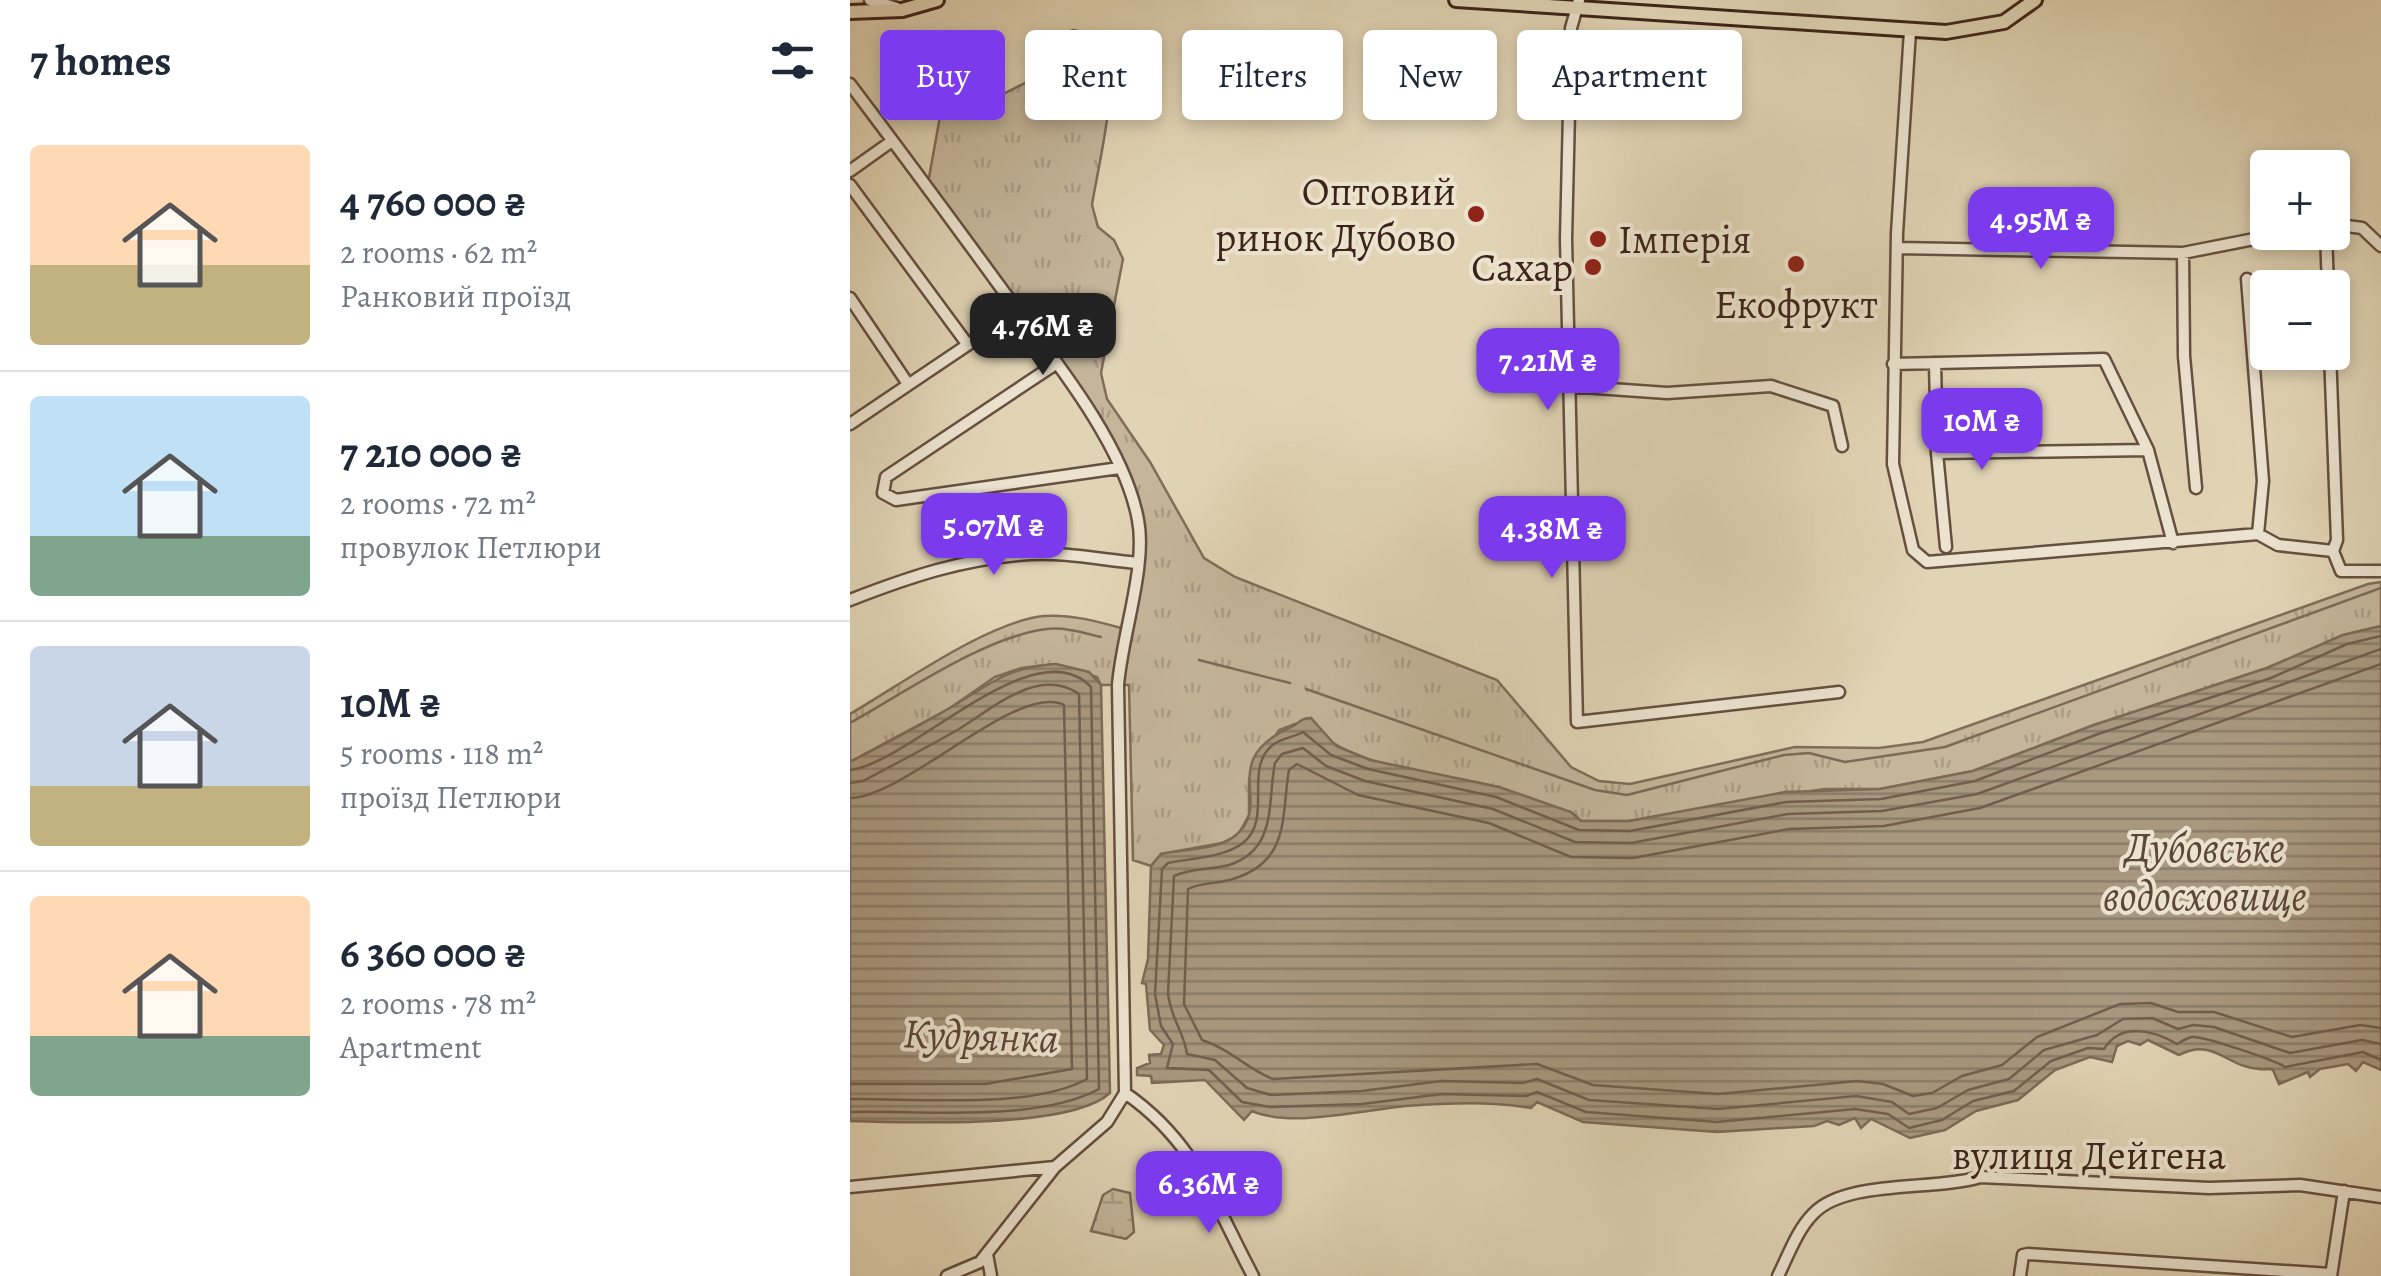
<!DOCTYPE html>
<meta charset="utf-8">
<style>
:root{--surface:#fff;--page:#f6f6f7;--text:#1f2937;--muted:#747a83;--line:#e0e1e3;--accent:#7c3aed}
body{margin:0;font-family:Alegreya,serif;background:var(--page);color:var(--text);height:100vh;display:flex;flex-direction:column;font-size:38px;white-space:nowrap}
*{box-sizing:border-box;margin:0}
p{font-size:32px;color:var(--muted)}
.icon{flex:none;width:55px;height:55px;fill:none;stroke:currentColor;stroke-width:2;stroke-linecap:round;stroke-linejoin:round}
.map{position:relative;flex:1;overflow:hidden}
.drawer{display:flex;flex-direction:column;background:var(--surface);width:850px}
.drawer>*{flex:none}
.banner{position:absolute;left:30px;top:30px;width:950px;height:90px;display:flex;gap:20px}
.fabs{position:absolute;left:1400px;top:150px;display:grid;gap:20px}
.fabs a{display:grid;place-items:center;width:100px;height:100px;border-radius:10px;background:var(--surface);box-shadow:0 5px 15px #0003;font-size:50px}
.price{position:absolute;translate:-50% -85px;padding:0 22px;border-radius:20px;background:var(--accent);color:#fff;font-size:32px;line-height:65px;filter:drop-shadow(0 2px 5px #0008)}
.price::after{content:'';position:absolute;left:50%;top:60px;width:30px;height:22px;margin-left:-15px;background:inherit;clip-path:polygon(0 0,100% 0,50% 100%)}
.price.current{background:#222;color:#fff}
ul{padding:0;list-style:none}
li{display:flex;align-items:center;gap:30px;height:250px;padding:0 30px}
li+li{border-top:2px solid var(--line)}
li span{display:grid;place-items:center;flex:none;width:280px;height:200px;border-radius:10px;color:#555}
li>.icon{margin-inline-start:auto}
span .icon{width:120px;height:120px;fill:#fffc;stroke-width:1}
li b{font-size:42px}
h2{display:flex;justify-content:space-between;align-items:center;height:120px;padding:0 30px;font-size:42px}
.pill{padding:0 35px;border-radius:10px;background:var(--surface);box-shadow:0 5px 15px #0003;font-size:35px;line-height:90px}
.pill.current{background:var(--accent);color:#fff}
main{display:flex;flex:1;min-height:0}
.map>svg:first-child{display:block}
.grass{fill:url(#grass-tufts);stroke:#816d5a;stroke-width:2.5}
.wetland{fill:url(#wetland-marsh);stroke:#816d5a;stroke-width:2.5}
.water{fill:url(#water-rules);stroke:#7e6a57;stroke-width:2.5}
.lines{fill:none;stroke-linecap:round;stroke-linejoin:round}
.shore{stroke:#735e4d;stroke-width:2.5}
.stream{stroke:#7e6a57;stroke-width:2.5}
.minor-casing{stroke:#665041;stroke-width:15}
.major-casing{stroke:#3d241a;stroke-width:18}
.minor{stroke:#ece3cf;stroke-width:10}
.major{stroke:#e1d4b5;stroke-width:12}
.poi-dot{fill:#8f2418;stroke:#ece3cf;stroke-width:4}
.labels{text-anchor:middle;stroke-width:8;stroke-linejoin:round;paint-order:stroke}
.poi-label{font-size:40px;fill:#3d241a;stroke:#ece3cf;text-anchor:end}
.street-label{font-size:40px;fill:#3d241a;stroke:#ece3cf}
.water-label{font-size:42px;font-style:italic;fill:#5d4739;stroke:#ece3cf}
</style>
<main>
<section class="drawer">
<h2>7 homes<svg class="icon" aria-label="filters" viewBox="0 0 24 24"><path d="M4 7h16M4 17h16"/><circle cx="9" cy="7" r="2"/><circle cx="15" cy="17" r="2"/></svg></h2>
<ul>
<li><span style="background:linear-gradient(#ffd9b3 60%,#c2b280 0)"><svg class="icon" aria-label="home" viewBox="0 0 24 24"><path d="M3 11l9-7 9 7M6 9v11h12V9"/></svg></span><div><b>4 760 000 ₴</b><p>2 rooms · 62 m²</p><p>Ранковий проїзд</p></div></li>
<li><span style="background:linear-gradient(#bfe0f5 70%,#7fa58c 0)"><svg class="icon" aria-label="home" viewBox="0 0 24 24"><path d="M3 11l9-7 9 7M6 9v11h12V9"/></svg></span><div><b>7 210 000 ₴</b><p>2 rooms · 72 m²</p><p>провулок Петлюри</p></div></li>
<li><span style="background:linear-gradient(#c9d6e8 70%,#c2b280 0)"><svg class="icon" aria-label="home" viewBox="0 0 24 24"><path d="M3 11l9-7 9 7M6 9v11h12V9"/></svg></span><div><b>10M ₴</b><p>5 rooms · 118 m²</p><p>проїзд Петлюри</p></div></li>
<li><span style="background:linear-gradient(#ffd9b3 70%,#7fa58c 0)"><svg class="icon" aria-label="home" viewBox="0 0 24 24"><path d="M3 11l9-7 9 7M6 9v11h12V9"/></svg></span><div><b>6 360 000 ₴</b><p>2 rooms · 78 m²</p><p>Apartment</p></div></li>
</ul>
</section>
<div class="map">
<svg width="1531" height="1276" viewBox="0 0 1531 1276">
<defs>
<pattern id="grass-tufts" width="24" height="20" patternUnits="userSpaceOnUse" patternTransform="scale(2.5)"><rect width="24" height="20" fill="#c5b69b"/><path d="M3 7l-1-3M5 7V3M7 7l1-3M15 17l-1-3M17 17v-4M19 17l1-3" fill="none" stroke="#aa9c85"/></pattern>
<pattern id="wetland-marsh" width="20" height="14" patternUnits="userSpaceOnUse" patternTransform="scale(2.5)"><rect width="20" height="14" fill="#c5b69b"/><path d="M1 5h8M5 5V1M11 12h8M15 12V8" fill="none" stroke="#aa9c85"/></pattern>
<pattern id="water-rules" width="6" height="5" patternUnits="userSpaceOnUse" patternTransform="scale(2.5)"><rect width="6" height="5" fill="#a99880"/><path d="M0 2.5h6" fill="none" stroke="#8b7c68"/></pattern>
</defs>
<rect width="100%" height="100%" fill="#e1d4b5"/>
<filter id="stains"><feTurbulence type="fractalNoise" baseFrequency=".002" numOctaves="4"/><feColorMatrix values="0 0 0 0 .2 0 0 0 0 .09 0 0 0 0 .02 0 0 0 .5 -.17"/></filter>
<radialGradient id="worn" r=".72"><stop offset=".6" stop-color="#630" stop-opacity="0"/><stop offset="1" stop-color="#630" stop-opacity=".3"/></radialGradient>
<path class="grass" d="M223,30C237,33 248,34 255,48C271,76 247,171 242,205L248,227L264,240L273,259L251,373L257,399L300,462L354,558L385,577L647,680L721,767L749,781L780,784L945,747L1029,748L1073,742L1518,584L1531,582V626L1493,635L1417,668L1244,725L1123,771L1030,789H974L779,821H731L721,812C695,809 672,794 647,787C600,774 481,768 461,718L429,730L399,779V815L388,835L372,843L311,854L301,866L283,860L279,685H251L247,677L206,664L171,668L145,677L100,708L0,762V714C50,685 139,621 194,616C220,614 246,621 271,628V638L288,591L295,545L287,496L267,453L78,183L91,111L114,97L155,93L177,82L203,38Z"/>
<path class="wetland" d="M263,1189L280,1193L284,1232L276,1239L241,1231L253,1195Z"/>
<path class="water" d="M1531,626V1070L1513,1062L1506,1071L1498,1064L1470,1069L1460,1077L1458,1072L1429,1084L1423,1070C1419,1068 1414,1070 1409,1069C1376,1067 1364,1037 1329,1055L1298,1040L1290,1045L1278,1041L1267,1046L1262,1062L1240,1057L1205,1070L1168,1100L1126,1111L1095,1130L1060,1138L1021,1119L1011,1128L1005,1118L989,1125L977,1121L964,1126L867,1132L733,1122L687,1102L681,1108C640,1101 597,1103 556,1106C514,1110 441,1128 402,1111L394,1120L355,1080L302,1083L301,1076L287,1075V1068L300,1063L299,1055L311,1054L314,1045L300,1030L296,984L292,983L298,959L301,866L311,854C332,849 370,850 386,835C424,803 366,761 441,727C450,723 450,718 461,718L486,746L520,760L649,787L721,812L731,821H779L935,792L1030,789L1123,771L1244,725L1417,668L1493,635Z
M206,664L239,672L251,685L260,1093C220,1130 56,1122 0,1121V762C33,745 66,728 98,709C139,685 156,667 206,664Z"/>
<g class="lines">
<path class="shore" d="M1531,636L1497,644L1421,678L1248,734L1125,781L1031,799L936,802L780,831L729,830L646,797L518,769L481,755L453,732C444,737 433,738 424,744C392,767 424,818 393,843C373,858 341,858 318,863L312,869L305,994L311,1026L323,1044L317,1068L359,1070L392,1102L420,1107L512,1104L592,1094L676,1096L687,1092L736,1112L867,1122L1005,1109L1038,1114L1059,1128L1092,1120L1123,1101L1164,1091L1201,1061L1238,1048L1254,1049C1271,1022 1303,1030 1327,1044C1332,1041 1337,1038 1342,1037C1354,1036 1427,1061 1435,1067L1513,1052L1531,1060
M1531,649L1127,794L1032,811L938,814L781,843L725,842L643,809L515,781L476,766L453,748L432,754L425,763C417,802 428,849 379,865C360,870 341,868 324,876L318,993C320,1017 334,1032 337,1054L365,1060L397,1088L421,1095L512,1091L591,1081L673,1083L687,1079L739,1100L868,1109L1006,1096L1042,1102L1059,1114L1087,1108L1118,1090L1159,1079L1194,1050L1247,1035L1273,1019L1302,1018L1328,1029L1343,1025L1364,1027L1440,1053L1512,1040L1531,1044
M1531,664L1130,808L1034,826L939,829L783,858L721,857L639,823L508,795L447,764L439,770C431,816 441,861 383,879C368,884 352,882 338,889L334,1004L352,1040C380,1049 397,1069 423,1079L687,1064L743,1085L868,1094L1007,1081L1033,1084L1063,1096L1082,1093L1112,1076L1152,1065L1187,1037L1270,1004L1301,1003L1328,1012H1364L1442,1037L1510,1025L1531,1028
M0,770C61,763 184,627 241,687L249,1089C186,1123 71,1110 0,1112
M0,783L13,781C45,764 78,747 109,729C142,709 188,666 229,694L237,1079C181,1110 65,1098 0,1099
M0,798C58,796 167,682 214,705L222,1069L135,1084H0"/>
<path class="stream" d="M349,660L440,683
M456,689L745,790L777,795L934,755L959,753L995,762L1095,747L1531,588
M0,723C54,693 136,636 197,629C215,627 234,633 251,637"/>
<defs>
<path id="minor" d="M20,0L47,8
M729,0L721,28L716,239L727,722L989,692
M1060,31L1047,233L1043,464L1063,550L1077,562L1408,534L1428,545L1483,551L1491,571H1531
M0,84C52,153 103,222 154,292C200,354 274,443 288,520C297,566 272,635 268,685L275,1093L257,1122L205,1167L130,1262L97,1276
M0,171L42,141
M0,185L118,345
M1482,224L1512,228L1531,246
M1476,232L1478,288
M1048,248L1333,253L1440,232
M1333,253L1334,356L1346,488
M1397,279L1413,481L1408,534
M0,298L58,384
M1480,352L1487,540L1483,551
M207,363L36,477L33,493L46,500L269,468
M1085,363L1087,453L1298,450
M1043,364L1254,359L1298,450L1323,543
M718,386L817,393L921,386L983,406L992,446
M0,424L168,311
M1087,453L1096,547
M0,600C59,577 115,558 180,554C215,552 253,560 288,563
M275,1093C346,1142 364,1203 403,1276
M0,1187L205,1167
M137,1254L141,1276
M928,1276C938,1256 947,1230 963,1214C995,1179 1085,1191 1130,1177L1359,1188L1450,1185L1531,1197
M1170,1276L1173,1255L1178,1254L1481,1274
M1481,1276L1494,1191"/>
<path id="major" d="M606,0L1096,32L1154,22L1185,0
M0,12L52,10L87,0"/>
</defs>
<use href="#minor" class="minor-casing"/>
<use href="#major" class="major-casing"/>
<use href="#minor" class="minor"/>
<use href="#major" class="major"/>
</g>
<g class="poi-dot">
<circle cx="626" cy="214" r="10"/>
<circle cx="748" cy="239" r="10"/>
<circle cx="946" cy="264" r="10"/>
<circle cx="743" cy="267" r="10"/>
</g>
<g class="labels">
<g class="poi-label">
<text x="606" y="205">Оптовий<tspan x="606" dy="46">ринок Дубово</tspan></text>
<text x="768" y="253" text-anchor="start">Імперія</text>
<text x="723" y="281">Сахар</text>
<text x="946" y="318" text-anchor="middle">Екофрукт</text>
</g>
<g class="street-label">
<text x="1239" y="1169">вулиця Дейгена</text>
</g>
<g class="water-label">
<text x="1355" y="862">Дубовське<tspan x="1355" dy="48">водосховище</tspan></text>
<text transform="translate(131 1035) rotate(2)" y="15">Кудрянка</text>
</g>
</g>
<rect width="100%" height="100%" filter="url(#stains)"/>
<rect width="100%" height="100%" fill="url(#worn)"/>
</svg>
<div class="fabs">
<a>+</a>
<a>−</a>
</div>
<b class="price" style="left:1191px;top:272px">4.95M ₴</b>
<b class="price current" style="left:193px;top:378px">4.76M ₴</b>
<b class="price" style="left:698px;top:413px">7.21M ₴</b>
<b class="price" style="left:1132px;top:473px">10M ₴</b>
<b class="price" style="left:144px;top:578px">5.07M ₴</b>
<b class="price" style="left:702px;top:581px">4.38M ₴</b>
<b class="price" style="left:359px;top:1236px">6.36M ₴</b>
<div class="banner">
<a class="pill current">Buy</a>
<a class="pill">Rent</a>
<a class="pill">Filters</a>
<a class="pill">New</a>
<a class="pill">Apartment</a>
</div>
</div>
</main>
